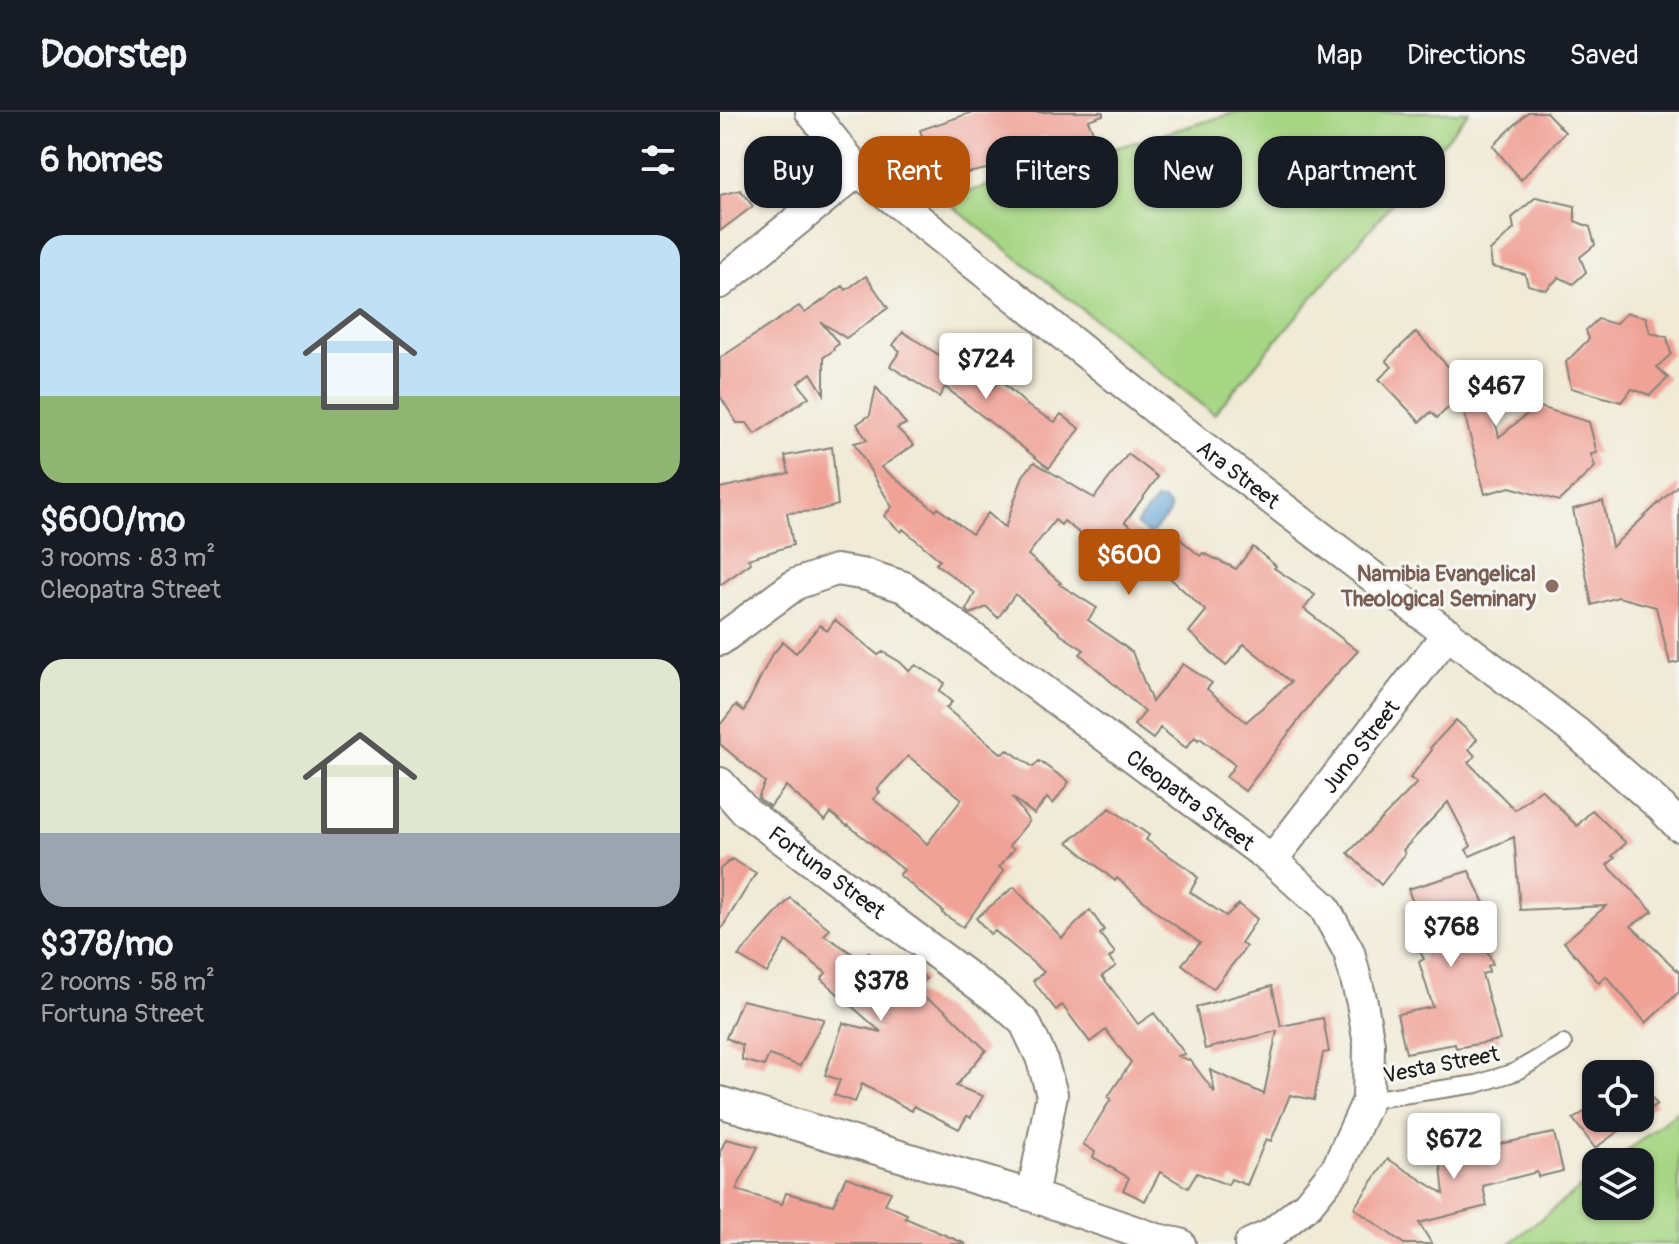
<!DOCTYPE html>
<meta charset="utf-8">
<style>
:root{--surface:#171b24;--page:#242831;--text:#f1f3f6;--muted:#9ea1a6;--line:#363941;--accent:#b45309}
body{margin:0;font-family:Pangolin,sans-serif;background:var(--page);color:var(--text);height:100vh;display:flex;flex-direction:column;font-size:30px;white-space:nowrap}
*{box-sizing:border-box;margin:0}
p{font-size:26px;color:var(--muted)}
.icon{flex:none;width:44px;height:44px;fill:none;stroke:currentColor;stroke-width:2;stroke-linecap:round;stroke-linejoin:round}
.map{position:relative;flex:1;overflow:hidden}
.side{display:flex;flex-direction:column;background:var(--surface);width:720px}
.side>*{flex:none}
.hud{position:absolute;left:24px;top:24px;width:760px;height:72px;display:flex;gap:16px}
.tools{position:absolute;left:862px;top:948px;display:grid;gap:16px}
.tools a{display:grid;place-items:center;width:72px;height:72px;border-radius:16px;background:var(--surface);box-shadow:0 2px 6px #0004;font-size:40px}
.price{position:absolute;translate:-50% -68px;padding:0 18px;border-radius:8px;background:#fff;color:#222;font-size:26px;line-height:52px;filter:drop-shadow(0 2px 4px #0008)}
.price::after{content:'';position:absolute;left:50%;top:48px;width:24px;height:18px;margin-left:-12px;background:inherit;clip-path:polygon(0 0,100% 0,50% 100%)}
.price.selected{background:var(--accent);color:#fff}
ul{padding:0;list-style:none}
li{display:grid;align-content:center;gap:16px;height:424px;padding:0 40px}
li span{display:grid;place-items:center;height:248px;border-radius:24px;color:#555}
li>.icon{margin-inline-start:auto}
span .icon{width:144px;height:144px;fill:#fffc;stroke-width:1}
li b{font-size:34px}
h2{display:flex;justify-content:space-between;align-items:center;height:96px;padding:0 40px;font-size:34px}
.chip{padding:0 28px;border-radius:24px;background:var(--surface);box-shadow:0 2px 6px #0004;font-size:28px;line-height:72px}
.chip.selected{background:var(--accent);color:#fff}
header{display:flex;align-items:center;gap:48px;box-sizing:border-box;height:112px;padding:0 40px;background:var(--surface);border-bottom:2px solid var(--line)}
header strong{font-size:38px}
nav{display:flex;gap:44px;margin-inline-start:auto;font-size:28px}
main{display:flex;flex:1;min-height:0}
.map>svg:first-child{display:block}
.green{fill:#a6d583;stroke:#617850;stroke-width:2}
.water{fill:#61a1d4;stroke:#3e5e78;stroke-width:2}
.building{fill:#f0a297;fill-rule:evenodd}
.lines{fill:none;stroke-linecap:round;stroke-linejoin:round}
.service-casing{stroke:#868379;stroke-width:20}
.minor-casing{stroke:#868379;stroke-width:34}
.service{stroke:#fff;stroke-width:16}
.minor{stroke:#fff;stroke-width:30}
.education-dot{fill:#8d6e63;stroke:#f6f6f2;stroke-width:3}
.labels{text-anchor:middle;stroke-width:6;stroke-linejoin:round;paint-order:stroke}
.street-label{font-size:22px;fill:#1c1c1c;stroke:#f6f6f2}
.education-label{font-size:22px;font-weight:bold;fill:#785e54;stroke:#f6f6f2;text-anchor:end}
</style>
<header>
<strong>Doorstep</strong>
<nav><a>Map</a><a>Directions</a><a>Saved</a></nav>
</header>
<main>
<section class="side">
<h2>6 homes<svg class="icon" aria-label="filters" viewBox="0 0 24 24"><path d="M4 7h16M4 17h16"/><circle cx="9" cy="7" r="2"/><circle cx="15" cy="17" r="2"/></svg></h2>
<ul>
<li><span style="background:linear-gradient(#bfe0f5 65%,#8fb573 0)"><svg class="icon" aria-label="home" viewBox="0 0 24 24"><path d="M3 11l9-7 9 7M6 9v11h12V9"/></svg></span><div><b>$600/mo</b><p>3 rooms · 83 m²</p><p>Cleopatra Street</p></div></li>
<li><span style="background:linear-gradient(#dfe7d0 70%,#9aa5b1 0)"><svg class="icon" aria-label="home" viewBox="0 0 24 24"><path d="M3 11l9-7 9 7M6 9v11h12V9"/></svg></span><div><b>$378/mo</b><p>2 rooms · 58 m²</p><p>Fortuna Street</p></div></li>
</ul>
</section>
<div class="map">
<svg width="959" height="1132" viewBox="0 0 959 1132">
<rect width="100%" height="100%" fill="#f6f6f2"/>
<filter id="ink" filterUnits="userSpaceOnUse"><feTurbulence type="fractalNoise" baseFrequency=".0125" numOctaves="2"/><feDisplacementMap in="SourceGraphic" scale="16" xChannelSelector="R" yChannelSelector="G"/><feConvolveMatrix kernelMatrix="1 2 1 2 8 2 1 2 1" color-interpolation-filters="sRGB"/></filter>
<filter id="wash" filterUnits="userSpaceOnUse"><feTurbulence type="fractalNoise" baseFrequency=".006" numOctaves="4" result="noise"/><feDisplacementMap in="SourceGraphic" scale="32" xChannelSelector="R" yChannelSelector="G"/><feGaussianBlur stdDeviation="1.8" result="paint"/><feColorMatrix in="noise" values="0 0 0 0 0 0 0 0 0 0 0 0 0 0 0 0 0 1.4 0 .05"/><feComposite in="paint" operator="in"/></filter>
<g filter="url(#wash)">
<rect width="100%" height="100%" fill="#f0ead6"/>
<path class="green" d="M517,0H749L494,302L223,87Z
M959,998V1132H789L876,1063V1094H920V1050H893Z"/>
<path class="water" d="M436,388H443L450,395L449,402L430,423L416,412Z"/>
<g id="blocks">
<path class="building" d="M253,0H383V3L368,8L375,25L332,39L326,24L272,39L276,55L248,61L243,35L210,47L200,18Z
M808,0H826L845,20L801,68L773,34Z
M20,78L33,94L0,119V83Z
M816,85L855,94V109L870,115L875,133L860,145L866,160L853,172L839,165L826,178L808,173L805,162L772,155L770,139L794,117L792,106Z
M146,164L168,196L126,226L101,210L119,232L113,236L114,238L104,245V282L91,261L78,271L89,285L35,322L27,311H17L0,284V246L79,194L85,201L123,174L126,178Z
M907,201L926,205L930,221L947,225L951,242L937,255L948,266L930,283L912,277L901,290L851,276L846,250L869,227L866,218L878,207L895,212Z
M183,220L272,277L280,268L308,294L335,310L341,302L360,317L329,356L225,275L219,285L170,254L180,239L173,233Z
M696,220L774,304L779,325L817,294L869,310L877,341L871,342L875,355L839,389L790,375L765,382L740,285L717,306L711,300L700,310L659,267L672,255L666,248Z
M156,275L186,312L177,316L194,333L161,355L216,399L218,396L252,422L268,401L285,416L303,364L314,350L374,386L408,342L438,365L405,410L433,431L410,462L392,449L389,450L377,440L378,436L344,409L341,413L335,408L308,443L341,471L339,472L377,496L368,508L412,540L432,590L463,552L492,571L487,577L526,610L571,570L524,532L506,554L469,520L486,499L451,467L430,452L455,423L480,444L483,441L516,457L533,435L556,454L554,456L595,483L584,497L638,539L600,580L525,679L506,665L515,653L480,626L478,628L475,625L466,636L440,616L433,627L414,613L425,600L360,542L364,538L341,523V522L295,482L278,506L267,495L250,502L246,498L255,481L216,452L220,448L183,417L181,420L164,404L172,395L134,331L147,328L137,312L150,303Z
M112,335L118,393L96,399L67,401L73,433L28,447L31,451L0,473V376L69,361L65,344Z
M959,372V550L950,552L936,495L898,485L872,493L853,397L883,389L892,435Z
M115,508L158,543L163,540L180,550L189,559L196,553L225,571L219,579L232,590L226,596L282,642L288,638L313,655L319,649L349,670L333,692L327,686L314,702L292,685L309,709L289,734L294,737L279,755L284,759L243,815L222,801L223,799L179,763L184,758L128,713L127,714L111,701L105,709L66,674L50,695L38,686L45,670L0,632V613L16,593L24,599L51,544L63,530L76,541L100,513L107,519ZM188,644L242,687L207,732L196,721L153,687L160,680L157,677Z
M736,608L757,627L749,637L755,644L748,650L795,698L821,677L857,714L872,698L906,731L892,744L895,746L887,753L933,799L911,814L959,860V880L926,911L886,864L879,871L844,830L886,794L800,798L794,725L750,744L746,738L751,734L728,690L683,738L685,742L661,773L628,741L697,671L690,666L712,638L710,636Z
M390,696L429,723L426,728L470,758L478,766L470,780L506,804L519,792L537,807L521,831L526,835L493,877L462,852L480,831L439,802L397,766L395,769L348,730Z
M12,747L36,761L0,819V757Z
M749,759L768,800H750L773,852L768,854L769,860L762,862L780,928L736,936L735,932L686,941L677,902L713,895L699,850L704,847L698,835L707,831L688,777Z
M294,775L342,826L370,798L384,818L380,822L395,841L389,846L396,854L382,864L418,912L434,901L465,942L458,944L471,949L495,981L490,958L544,982L557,919L485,937L476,895L552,874L561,914L603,906L609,940L603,941L594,988L570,983L551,1029L546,1027L527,1073L511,1067L508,1073L477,1061L468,1076L440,1060L425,1089L403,1078L409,1066L373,1045L375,1040L363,1032L391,987L388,985L411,950L386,918L370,930L342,893L336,898L313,869L324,860L275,819L270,822L256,806Z
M70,786L110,817L104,823L138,845L149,840L173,858L181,848L206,867L194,880L224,897L266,938L236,974L263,984L251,1005L247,1004L239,1017L194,994L192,999L142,972L135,990L114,983L120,968L105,963L123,911L161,920L101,867L106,861L66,829L47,861L18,844Z
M22,888L104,907L80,954L49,943L44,954L22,948V933L6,926Z
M920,971L937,992L920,1004Z
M876,993V1006H917L875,1036L853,1007Z
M761,1005L769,1034L834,1021L843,1059L818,1065L817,1060L763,1074L767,1094L699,1111L712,1132H684L634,1096L668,1047L724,1082L719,1037L738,1032L734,1011Z
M6,1027L38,1035L16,1078L62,1092L66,1081L113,1093L126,1065L171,1080L165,1092L187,1102L185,1106L246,1132H0V1040Z"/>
</g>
</g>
<g filter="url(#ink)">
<use href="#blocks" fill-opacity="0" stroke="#868379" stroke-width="2"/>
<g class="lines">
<defs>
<path id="service" d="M648,988L757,972L795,960L843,932"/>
<g id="minor">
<path id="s1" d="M91,0L138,59L482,334L857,621L941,695L959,714"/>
<path d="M0,171L138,59"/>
<path id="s2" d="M0,528L76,472L116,458L147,463L184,475L552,748L604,795L629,840L642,891L649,932L648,988L617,1056L588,1092L550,1123L530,1132"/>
<path id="s3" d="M0,671L25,699L283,891L305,911L321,945L332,982L312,1084"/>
<path id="s4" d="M552,748L728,521"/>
<path d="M0,990L300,1080L437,1127L460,1132"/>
</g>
</defs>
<use href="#service" class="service-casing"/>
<use href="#minor" class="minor-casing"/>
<use href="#service" class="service"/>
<use href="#minor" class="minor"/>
</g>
</g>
<circle class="education-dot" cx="832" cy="474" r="8"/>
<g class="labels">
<g class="street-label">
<text dy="8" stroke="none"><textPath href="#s1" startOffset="562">Ara Street</textPath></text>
<text dy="8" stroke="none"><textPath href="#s4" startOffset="144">Juno Street</textPath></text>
<text dy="8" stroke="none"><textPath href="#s2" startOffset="564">Cleopatra Street</textPath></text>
<text dy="8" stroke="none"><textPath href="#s3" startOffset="140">Fortuna Street</textPath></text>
<text transform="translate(721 952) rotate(-11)" y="8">Vesta Street</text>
</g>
<g class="education-label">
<text x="816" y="469">Namibia Evangelical<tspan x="816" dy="25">Theological Seminary</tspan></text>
</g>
</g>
</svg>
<div class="tools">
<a><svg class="icon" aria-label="locate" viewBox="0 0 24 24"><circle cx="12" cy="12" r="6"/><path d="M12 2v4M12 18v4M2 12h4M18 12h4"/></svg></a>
<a><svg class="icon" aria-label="layers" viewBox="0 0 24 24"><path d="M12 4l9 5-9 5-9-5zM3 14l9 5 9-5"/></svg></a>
</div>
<b class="price" style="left:266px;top:289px">$724</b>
<b class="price" style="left:776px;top:316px">$467</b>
<b class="price selected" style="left:409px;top:485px">$600</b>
<b class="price" style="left:731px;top:857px">$768</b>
<b class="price" style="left:161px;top:911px">$378</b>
<b class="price" style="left:734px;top:1069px">$672</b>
<div class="hud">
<a class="chip">Buy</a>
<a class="chip selected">Rent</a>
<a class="chip">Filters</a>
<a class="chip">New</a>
<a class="chip">Apartment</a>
</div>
</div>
</main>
